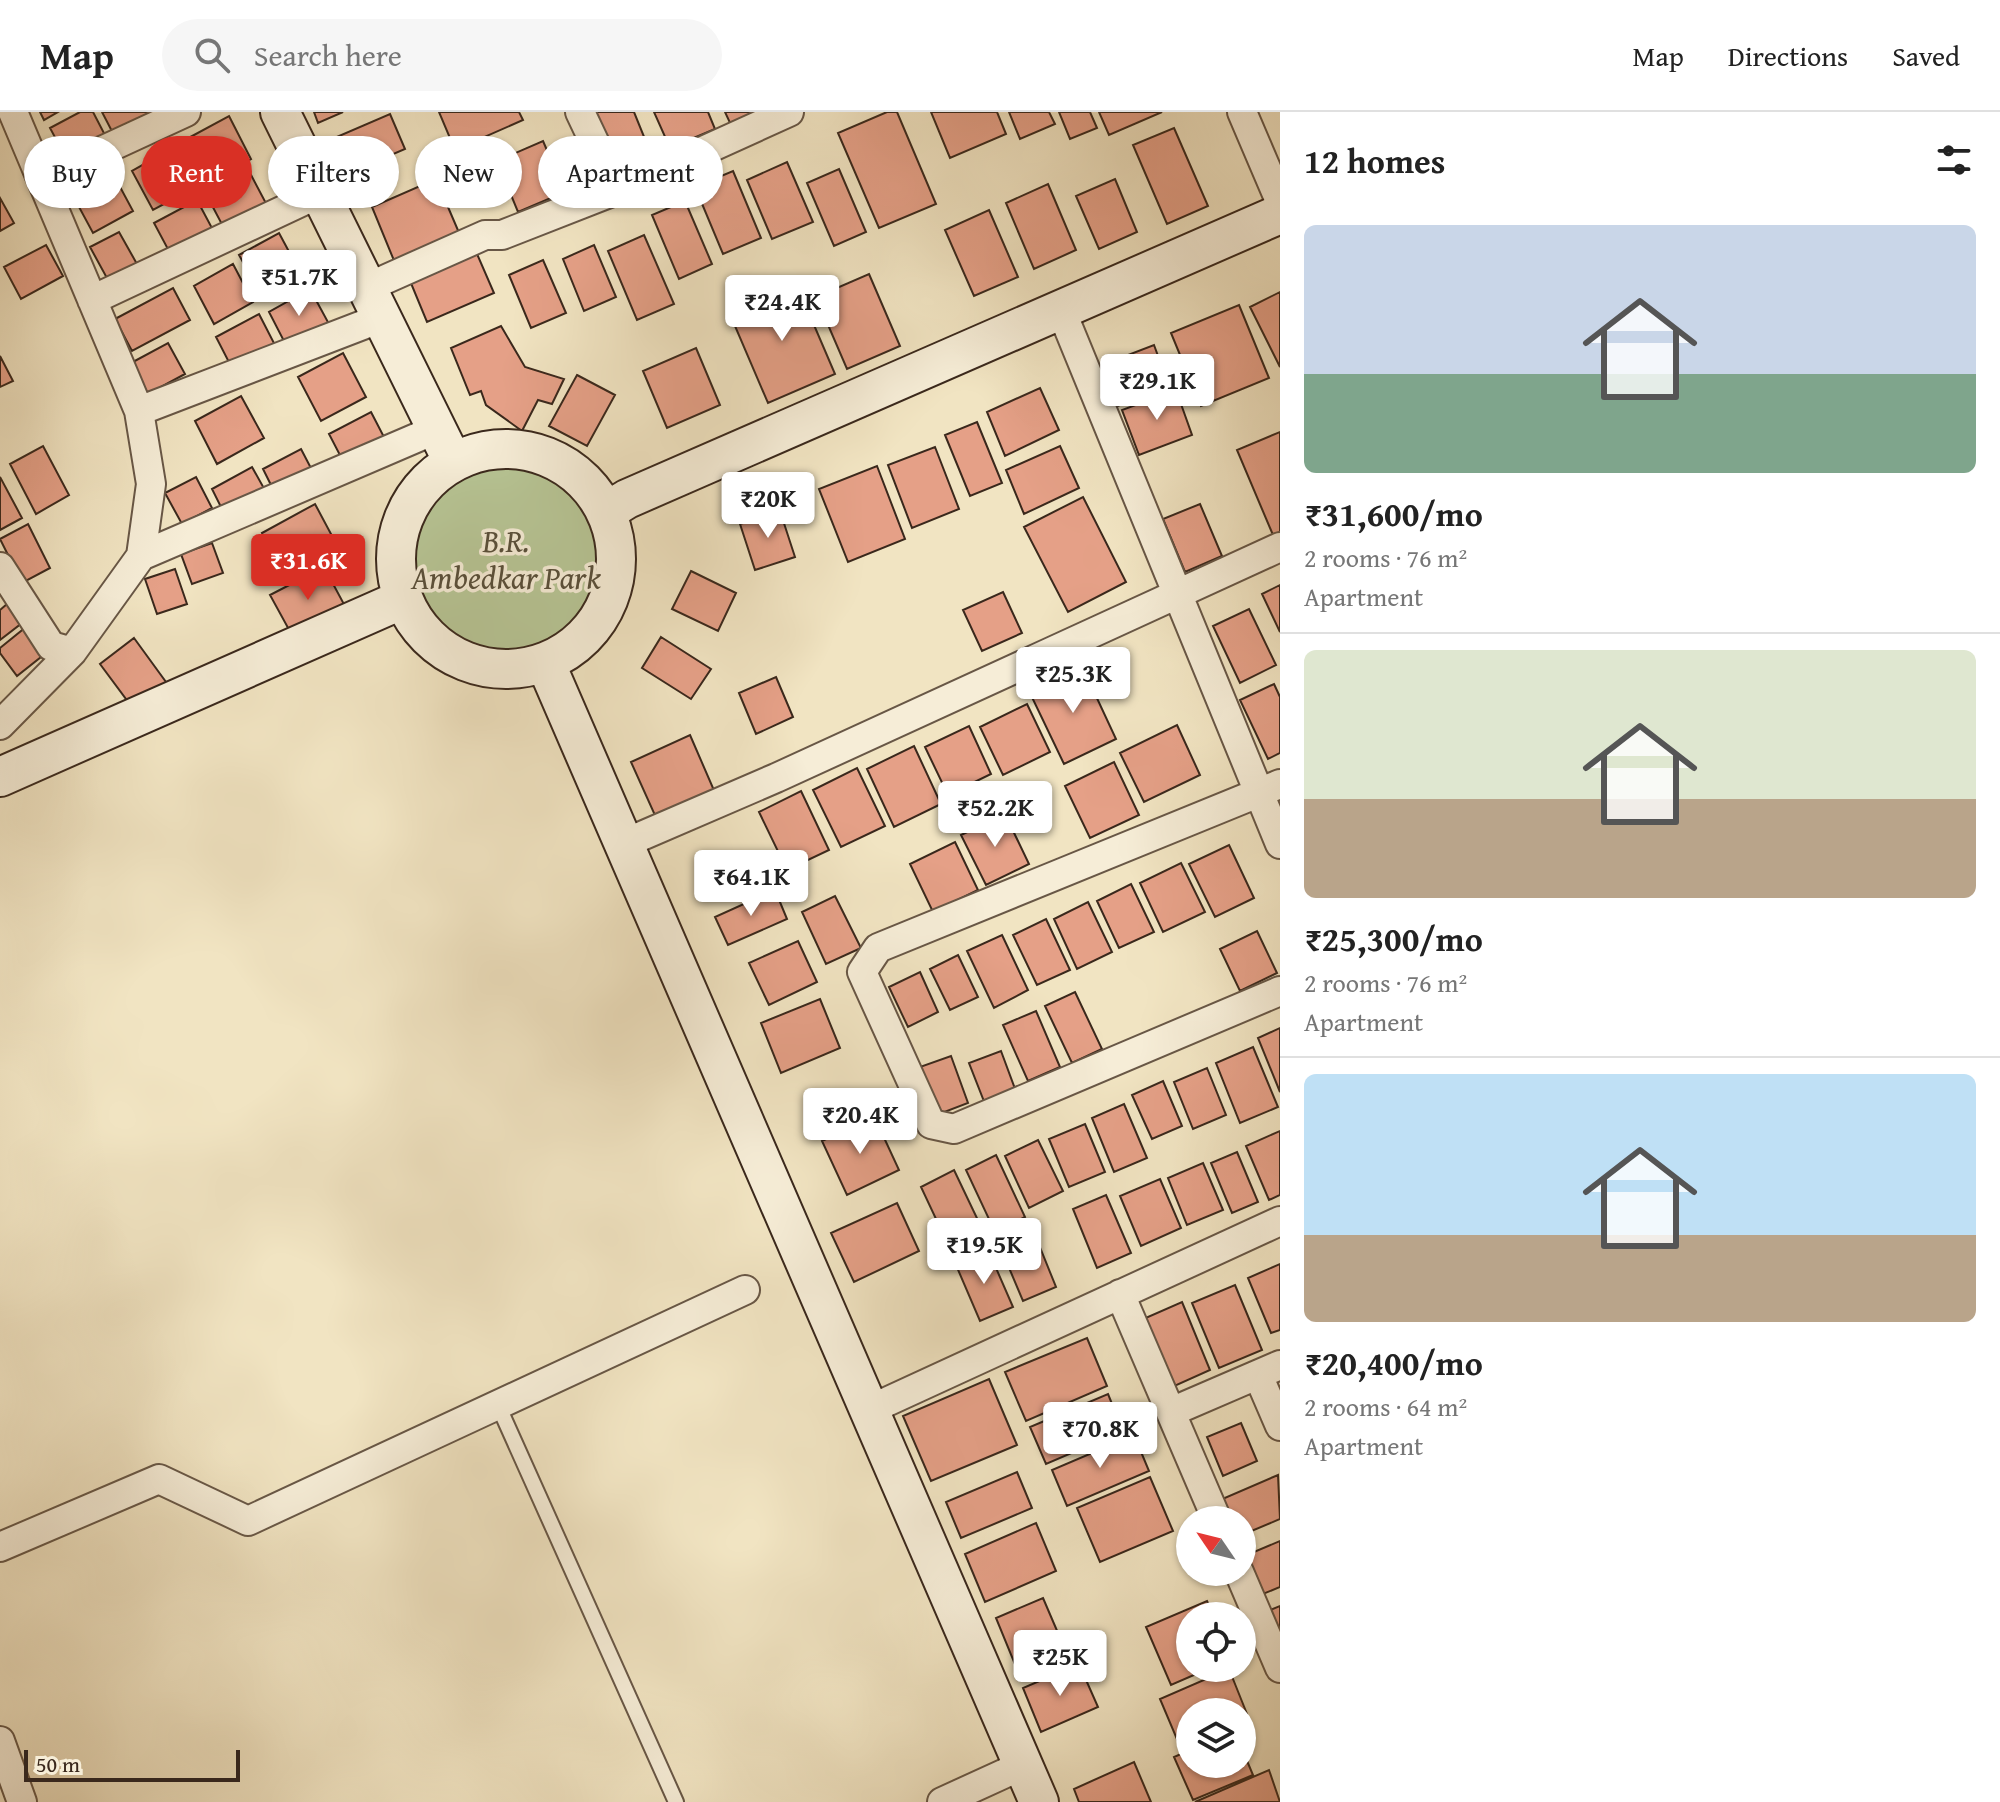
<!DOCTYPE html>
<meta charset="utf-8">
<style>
:root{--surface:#fff;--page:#f6f6f6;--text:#222;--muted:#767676;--line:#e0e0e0;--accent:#d93025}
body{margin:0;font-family:"Gentium Book Plus",serif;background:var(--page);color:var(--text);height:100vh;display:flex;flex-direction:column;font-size:30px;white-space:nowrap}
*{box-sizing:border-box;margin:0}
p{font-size:26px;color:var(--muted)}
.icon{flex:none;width:44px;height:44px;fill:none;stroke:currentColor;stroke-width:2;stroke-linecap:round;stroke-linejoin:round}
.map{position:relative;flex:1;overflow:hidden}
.side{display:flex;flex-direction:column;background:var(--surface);width:720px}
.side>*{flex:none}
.top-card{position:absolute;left:24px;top:24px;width:760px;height:72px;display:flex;gap:16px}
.needle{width:52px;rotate:305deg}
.fabs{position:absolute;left:1176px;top:1394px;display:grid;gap:16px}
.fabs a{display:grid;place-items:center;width:80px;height:80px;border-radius:50%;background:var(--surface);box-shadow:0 2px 6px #0004;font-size:40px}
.scale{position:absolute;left:24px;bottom:20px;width:216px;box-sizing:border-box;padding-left:8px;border:4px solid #3a281c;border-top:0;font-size:22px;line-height:28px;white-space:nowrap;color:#3a281c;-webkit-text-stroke:6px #f6edd7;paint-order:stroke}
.price{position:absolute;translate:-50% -68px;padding:0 18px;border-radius:8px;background:#fff;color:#222;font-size:26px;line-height:52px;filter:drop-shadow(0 2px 4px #0008)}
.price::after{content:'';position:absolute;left:50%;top:48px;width:24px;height:18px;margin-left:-12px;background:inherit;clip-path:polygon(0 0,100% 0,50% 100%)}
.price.on{background:var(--accent);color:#fff}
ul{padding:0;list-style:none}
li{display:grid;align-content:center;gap:16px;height:424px;padding:0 24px}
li+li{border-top:2px solid var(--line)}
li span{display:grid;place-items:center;height:248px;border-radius:12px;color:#555}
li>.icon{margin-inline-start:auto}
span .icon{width:144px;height:144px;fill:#fffc;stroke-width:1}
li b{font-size:34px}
h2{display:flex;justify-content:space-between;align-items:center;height:96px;padding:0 24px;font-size:34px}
.tag{padding:0 28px;border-radius:36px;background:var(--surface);box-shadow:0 2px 6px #0004;font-size:28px;line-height:72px}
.tag.on{background:var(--accent);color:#fff}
header{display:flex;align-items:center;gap:48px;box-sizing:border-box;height:112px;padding:0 40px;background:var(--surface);border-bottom:2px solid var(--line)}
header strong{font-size:38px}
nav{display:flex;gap:44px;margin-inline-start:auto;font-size:28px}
.search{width:560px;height:72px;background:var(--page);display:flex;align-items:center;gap:20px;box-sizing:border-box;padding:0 28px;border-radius:44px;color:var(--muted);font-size:30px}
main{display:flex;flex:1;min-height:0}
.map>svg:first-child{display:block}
.green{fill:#b7c595;stroke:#787658;stroke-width:2}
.building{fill:#e5a087;stroke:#3a281c;stroke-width:2}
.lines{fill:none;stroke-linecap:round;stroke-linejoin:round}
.lane-casing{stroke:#685746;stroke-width:18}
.street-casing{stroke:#685746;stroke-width:32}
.secondary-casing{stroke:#3a281c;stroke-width:42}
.lane{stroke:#f6edd7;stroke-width:14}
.street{stroke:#f6edd7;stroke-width:28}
.secondary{stroke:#f6edd7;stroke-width:38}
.labels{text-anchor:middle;stroke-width:7;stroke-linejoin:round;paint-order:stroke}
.park-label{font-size:32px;font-style:italic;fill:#594f3a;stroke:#f6edd7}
</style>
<header>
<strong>Map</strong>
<div class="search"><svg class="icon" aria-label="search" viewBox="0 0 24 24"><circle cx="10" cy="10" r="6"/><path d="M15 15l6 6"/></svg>Search here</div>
<nav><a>Map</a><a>Directions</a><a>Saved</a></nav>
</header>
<main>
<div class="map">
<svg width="1280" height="1690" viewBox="0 0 1280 1690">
<rect width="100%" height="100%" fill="#f1e4c2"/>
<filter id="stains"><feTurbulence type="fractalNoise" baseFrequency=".0025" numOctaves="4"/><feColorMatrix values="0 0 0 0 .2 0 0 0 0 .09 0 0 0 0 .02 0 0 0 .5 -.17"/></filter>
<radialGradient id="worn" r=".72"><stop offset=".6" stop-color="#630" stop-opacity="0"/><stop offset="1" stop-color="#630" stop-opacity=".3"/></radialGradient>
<path class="green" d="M410 448a96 96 0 1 1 192 0a96 96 0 1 1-192 0Z"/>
<path class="building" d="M40,0H58L44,8Z
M80,0H93L106,25L66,46L50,16Z
M102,0H156L116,27Z
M314,0H343L318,11Z
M439,0H519L523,8L455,38Z
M593,0H634L651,42L617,57Z
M654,0H708L715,17L670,36Z
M725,0H761L731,13Z
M887,0H897L936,92L879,116L838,21Z
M931,0H997L1006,22L950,46Z
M1009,0H1049L1055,12L1020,27Z
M1059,0H1090L1097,16L1070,27Z
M1099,0H1162L1109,23Z
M390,2L405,37L347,62L332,27Z
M229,4L251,47L203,73L181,30Z
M1174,16L1208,94L1167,112L1133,33Z
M543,29L565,80L518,100L497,49Z
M173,36L194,76L153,98L132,59Z
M787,50L813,110L772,127L747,68Z
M839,57L866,120L834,134L807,71Z
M733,59L761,126L723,142L695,75Z
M112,60L133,99L93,121L72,82Z
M250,61L269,97L226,120L207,84Z
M436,67L460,123L395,151L372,95Z
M1115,67L1137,120L1099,137L1076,84Z
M1048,72L1076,138L1034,157L1006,91Z
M0,86L14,111L0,119Z
M197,88L213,118L170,141L154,111Z
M685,89L712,152L679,167L652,103Z
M989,98L1018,165L974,184L945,118Z
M119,120L137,152L108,168L90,135Z
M279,121L301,162L261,183L239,143Z
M644,123L674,192L637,208L608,139Z
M46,133L63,164L21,187L4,155Z
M594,133L616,185L584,199L563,147Z
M474,135L494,181L427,210L408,164Z
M543,148L566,201L531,216L509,163Z
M233,152L253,190L214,212L194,174Z
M869,162L900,234L847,257L816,185Z
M796,171L835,262L768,291L729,200Z
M173,176L190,208L132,239L115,207Z
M310,177L329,212L287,235L269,200Z
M1280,180V255L1250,195Z
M1239,193L1269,266L1201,294L1171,221Z
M259,202L277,237L234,260L216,225Z
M501,214L525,255L564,267L552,292L538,288L522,319L486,293L481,279L470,283L451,236Z
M168,231L185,262L148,282L131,251Z
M1154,233L1169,274L1110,297L1094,256Z
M696,236L720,293L667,316L643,259Z
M343,241L366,285L321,309L298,265Z
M0,244L13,269L0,275Z
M577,263L615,283L587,334L549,314Z
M1040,276L1059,318L1005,344L987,300Z
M1176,278L1192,323L1139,343L1122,298Z
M241,284L264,326L217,352L195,309Z
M371,300L385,327L343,349L329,322Z
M977,310L1002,371L970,384L945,323Z
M1280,320V420L1273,423L1237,338Z
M43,334L69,383L36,402L10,352Z
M1060,334L1079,376L1024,402L1006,358Z
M935,335L959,397L912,416L888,353Z
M301,337L313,360L275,381L263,357Z
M877,354L905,427L848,450L819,377Z
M252,355L266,380L225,403L212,377Z
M0,365L22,406L0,418Z
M196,365L212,396L182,412L165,381Z
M1083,385L1126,470L1068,500L1024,415Z
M315,392L339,437L286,465L262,421Z
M1200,392L1222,444L1185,460L1163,407Z
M780,399L795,445L755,458L740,412Z
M28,412L50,456L22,471L0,427Z
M212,431L223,461L192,472L181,442Z
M324,455L346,496L293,525L270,483Z
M175,457L187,492L157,502L145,467Z
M691,459L736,481L718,519L672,497Z
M1280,473V520L1262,482Z
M1003,480L1022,521L982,539L963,498Z
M7,492L22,511L0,528V498Z
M1249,497L1276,553L1240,571L1213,514Z
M26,515L46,541L17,564L0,541V536Z
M661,525L711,557L691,587L642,556Z
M134,526L166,570L132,595L100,552Z
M1082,554L1116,627L1064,652L1029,579Z
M776,565L793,605L756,622L739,581Z
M1274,572L1280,585V641L1268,647L1240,588Z
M1027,592L1050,640L1003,663L980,615Z
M1177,613L1200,663L1144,690L1120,641Z
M969,614L991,662L948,683L925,635Z
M690,623L716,683L658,710L631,650Z
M914,634L941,692L894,715L867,657Z
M1114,650L1139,703L1090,726L1065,674Z
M857,656L885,714L841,735L813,678Z
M801,679L829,738L787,758L759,700Z
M1005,702L1029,752L986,773L961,723Z
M955,730L978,778L933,800L910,752Z
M1229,733L1254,786L1215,805L1189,752Z
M1181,751L1205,800L1163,820L1140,771Z
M1131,772L1154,820L1119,836L1097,789Z
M775,778L787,807L728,833L715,805Z
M835,784L861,836L826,852L802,800Z
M1088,790L1112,840L1077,857L1054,807Z
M1046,807L1070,858L1037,873L1013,823Z
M1257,819L1277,861L1240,879L1220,837Z
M1002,823L1028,878L994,896L967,839Z
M798,829L817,870L769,893L749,851Z
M958,843L978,885L950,898L930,857Z
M920,860L938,900L908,915L889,875Z
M1075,880L1102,937L1072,951L1045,894Z
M820,887L840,936L781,961L761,911Z
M1036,899L1060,955L1028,969L1003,913Z
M1280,916V980L1258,926Z
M1253,935L1278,995L1240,1011L1216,951Z
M1001,939L1018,985L987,997L969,951Z
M951,944L968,991L934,1004L917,956Z
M1207,956L1226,1003L1193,1017L1174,970Z
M1163,969L1182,1014L1152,1027L1132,983Z
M1124,992L1147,1046L1114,1060L1092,1006Z
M874,1004L899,1058L847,1083L822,1029Z
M1085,1012L1105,1060L1069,1075L1049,1027Z
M1280,1019V1083L1269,1088L1246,1034Z
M1038,1028L1063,1079L1029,1096L1005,1044Z
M1237,1040L1258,1090L1232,1101L1211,1051Z
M996,1043L1025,1105L995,1120L966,1058Z
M1203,1051L1223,1098L1187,1113L1168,1066Z
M954,1058L985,1123L951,1139L921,1075Z
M1160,1067L1181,1116L1141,1134L1120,1084Z
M1106,1083L1131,1141L1097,1156L1073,1097Z
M897,1091L919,1139L854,1170L831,1121Z
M1033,1118L1056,1175L1023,1189L999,1132Z
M989,1140L1013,1195L980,1209L956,1153Z
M1280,1152V1218L1271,1221L1248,1166Z
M1235,1173L1262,1238L1219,1256L1192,1191Z
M1182,1190L1210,1258L1170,1276L1141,1208Z
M1087,1226L1107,1274L1026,1309L1005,1260Z
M989,1267L1017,1333L931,1369L903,1304Z
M1108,1282L1123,1319L1046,1352L1030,1315Z
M1241,1311L1257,1349L1223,1364L1207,1325Z
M1134,1323L1149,1359L1067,1394L1052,1358Z
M1017,1360L1032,1396L961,1426L946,1390Z
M1278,1363L1280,1407L1242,1423V1408H1228L1220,1388Z
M1150,1365L1173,1419L1100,1450L1077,1396Z
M1036,1411L1056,1459L985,1490L965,1442Z
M1280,1429V1475L1258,1484L1242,1445Z
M1043,1486L1067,1542L1019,1562L996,1506Z
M1207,1489L1214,1504H1190V1556H1210L1171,1573L1146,1515Z
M1280,1494V1529L1268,1499Z
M1079,1552L1098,1595L1041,1620L1023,1576Z
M1229,1557L1247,1602L1242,1605V1600H1190V1627L1179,1632L1160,1587Z
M1242,1637L1253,1663L1193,1688L1174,1645L1190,1638V1652H1242Z
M1134,1650L1151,1690H1079L1074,1677Z
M1269,1658L1280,1690H1195Z"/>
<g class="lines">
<defs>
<path id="lane" d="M498,1293L676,1690"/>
<path id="street" d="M580,0L617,78
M1242,0L1280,89
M41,67L186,0
M366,176L485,123H502L617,78L789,0
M92,188L320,81
M1061,198L1280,732
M139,299L381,206
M141,444L437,317
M0,455L51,534L72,540
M0,613L72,540L141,444L151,372L139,299L13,0
M1280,672L878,836L862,860L931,1012L954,1017L1280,879
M623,732L776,666L1280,435
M1120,1182L1217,1408
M1258,1263L1280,1314
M869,1298L1280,1109
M1171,1300L1280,1253
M0,1435L159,1367L248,1409L745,1178
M1239,1460L1280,1556
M0,1629L22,1690
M942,1690L1023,1653"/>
<path id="secondary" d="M280,0L453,350
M396 447a110 110 0 1 1 220 0a110 110 0 1 1-220 0Z
M606,400L627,387L1280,102
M545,550L1039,1690
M0,665L403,487"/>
</defs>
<use href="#lane" class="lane-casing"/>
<use href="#street" class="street-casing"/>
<use href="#secondary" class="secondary-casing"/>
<use href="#lane" class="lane"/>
<use href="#street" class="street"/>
<use href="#secondary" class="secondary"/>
</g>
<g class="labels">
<g class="park-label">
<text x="506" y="440">B.R.<tspan x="506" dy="37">Ambedkar Park</tspan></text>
</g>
</g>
<rect width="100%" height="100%" filter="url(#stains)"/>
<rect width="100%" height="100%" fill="url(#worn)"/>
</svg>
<div class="fabs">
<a><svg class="needle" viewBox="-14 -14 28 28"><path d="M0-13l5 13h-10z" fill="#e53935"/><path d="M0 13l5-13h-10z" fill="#767676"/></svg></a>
<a><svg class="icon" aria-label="locate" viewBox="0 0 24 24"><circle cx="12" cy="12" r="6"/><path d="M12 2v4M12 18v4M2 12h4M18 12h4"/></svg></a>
<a><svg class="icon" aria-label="layers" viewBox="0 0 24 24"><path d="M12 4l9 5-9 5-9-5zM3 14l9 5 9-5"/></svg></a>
</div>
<div class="scale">50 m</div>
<b class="price" style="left:299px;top:206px">₹51.7K</b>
<b class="price" style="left:782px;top:231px">₹24.4K</b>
<b class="price" style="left:1157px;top:310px">₹29.1K</b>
<b class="price" style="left:768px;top:428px">₹20K</b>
<b class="price on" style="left:308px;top:490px">₹31.6K</b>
<b class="price" style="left:1073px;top:603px">₹25.3K</b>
<b class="price" style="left:995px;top:737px">₹52.2K</b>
<b class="price" style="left:751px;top:806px">₹64.1K</b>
<b class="price" style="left:860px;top:1044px">₹20.4K</b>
<b class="price" style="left:984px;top:1174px">₹19.5K</b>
<b class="price" style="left:1100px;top:1358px">₹70.8K</b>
<b class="price" style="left:1060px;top:1586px">₹25K</b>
<div class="top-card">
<a class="tag">Buy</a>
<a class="tag on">Rent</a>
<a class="tag">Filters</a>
<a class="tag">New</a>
<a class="tag">Apartment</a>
</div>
</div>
<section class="side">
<h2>12 homes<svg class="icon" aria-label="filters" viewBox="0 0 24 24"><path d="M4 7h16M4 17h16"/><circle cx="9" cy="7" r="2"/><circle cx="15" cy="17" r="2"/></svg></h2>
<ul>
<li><span style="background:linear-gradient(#c9d6e8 60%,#7fa58c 0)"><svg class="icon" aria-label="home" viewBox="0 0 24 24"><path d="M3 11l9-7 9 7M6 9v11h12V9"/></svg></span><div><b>₹31,600/mo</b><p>2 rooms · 76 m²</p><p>Apartment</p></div></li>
<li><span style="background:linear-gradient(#dfe7d0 60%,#b9a48a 0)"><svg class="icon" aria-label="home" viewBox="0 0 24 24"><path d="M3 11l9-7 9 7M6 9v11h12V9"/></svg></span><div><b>₹25,300/mo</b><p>2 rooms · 76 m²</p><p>Apartment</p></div></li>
<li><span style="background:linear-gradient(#bfe0f5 65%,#b9a48a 0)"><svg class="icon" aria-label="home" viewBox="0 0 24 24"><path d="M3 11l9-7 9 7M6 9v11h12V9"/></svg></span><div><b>₹20,400/mo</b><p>2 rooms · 64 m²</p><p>Apartment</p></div></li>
</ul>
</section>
</main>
